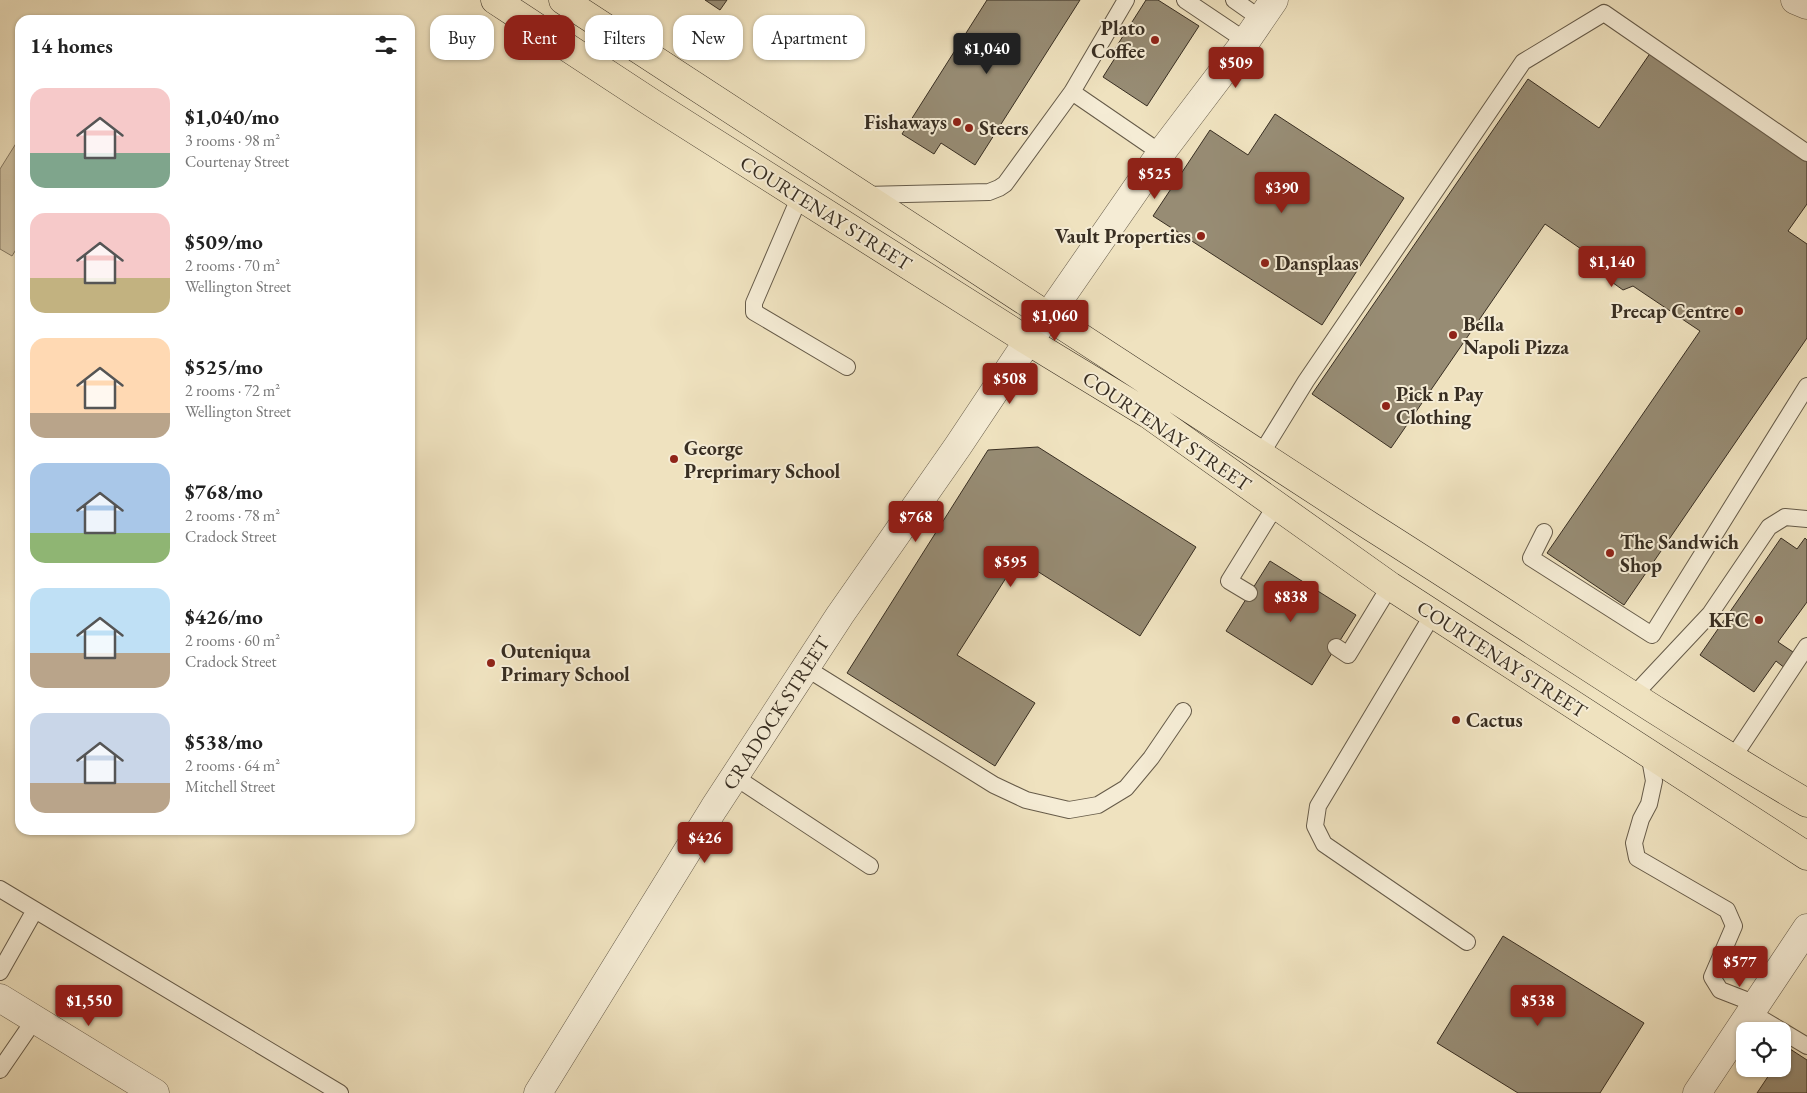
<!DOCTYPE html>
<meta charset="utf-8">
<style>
:root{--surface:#fff;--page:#f6f6f6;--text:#222;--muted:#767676;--accent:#8f2418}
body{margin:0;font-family:"EB Garamond",serif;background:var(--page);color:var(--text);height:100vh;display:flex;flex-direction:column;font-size:19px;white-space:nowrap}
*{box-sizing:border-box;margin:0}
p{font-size:16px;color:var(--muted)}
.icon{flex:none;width:28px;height:28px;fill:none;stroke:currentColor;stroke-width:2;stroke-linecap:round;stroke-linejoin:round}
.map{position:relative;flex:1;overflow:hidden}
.panel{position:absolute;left:15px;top:15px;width:400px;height:820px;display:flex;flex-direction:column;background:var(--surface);border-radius:15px;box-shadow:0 1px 4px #0004}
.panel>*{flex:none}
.guide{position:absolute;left:430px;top:15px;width:475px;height:45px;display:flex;gap:10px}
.buttons{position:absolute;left:1736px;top:1022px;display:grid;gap:10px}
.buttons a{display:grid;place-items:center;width:55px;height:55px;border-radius:10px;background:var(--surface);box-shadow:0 1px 4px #0004;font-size:25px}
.price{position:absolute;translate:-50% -42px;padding:0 11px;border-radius:5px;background:var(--accent);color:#fff;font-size:16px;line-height:32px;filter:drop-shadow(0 1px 2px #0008)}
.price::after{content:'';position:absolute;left:50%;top:30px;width:15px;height:11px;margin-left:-8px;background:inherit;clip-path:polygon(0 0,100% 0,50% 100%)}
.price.current{background:#222;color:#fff}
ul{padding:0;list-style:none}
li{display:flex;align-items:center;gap:15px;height:125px;padding:0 15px}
li span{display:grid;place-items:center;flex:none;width:140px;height:100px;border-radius:15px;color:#555}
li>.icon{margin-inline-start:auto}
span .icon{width:60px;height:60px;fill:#fffc;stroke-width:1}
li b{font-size:21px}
h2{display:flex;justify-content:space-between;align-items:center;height:60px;padding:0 15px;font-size:21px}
.tag{padding:0 18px;border-radius:15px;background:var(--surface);box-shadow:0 1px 4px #0004;font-size:18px;line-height:45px}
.tag.current{background:var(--accent);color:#fff}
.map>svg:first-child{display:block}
.green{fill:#d0c3a4;stroke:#847863}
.building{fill:#978c74;stroke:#382e22}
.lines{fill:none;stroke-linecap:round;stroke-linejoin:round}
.service-casing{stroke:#665b49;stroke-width:18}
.minor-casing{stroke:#665b49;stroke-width:29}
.trunk-casing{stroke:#382e22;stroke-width:29}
.service{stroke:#f5ecd5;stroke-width:16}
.minor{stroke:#f5ecd5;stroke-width:28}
.trunk{stroke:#efe2bf;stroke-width:28}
.poi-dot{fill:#8f2418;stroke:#f5ecd5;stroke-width:2}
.labels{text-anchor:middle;stroke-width:4;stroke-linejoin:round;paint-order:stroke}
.poi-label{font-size:20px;font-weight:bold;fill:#382e22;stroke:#f5ecd5;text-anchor:start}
.street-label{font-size:20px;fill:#382e22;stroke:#f5ecd5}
</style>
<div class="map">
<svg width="1807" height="1093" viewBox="0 0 1807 1093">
<rect width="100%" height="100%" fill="#efe2bf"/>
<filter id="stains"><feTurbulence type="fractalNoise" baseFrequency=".004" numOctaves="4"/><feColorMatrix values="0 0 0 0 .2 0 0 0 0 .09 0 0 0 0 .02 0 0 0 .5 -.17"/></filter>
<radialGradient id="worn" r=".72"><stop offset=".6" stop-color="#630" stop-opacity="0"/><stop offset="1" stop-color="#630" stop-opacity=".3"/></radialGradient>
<path class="green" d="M20,137V243L12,256L0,249V169Z"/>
<path class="building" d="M705,0H727L720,10Z
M987,0H1080L975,165L941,143L934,154L902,134Z
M1146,0H1158L1199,26L1147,106L1103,77L1115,58L1111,55Z
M1651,52L1807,158V204L1788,231L1807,244V338L1624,605L1547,553L1700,331L1633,286L1623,290L1609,280L1610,269L1545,224L1391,448L1312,394L1528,79L1599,128Z
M1275,114L1404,198L1322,325L1153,216L1210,130L1248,155Z
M1038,447L1196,547L1140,636L1018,559L957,655L1035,703L995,766L847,673L988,450Z
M1781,538L1797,549L1805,538L1807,540V602L1778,642L1796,654L1786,669L1776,661L1754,692L1700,655Z
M1270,561L1356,615L1312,685L1226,631Z
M1503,936L1644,1023L1600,1093H1518L1437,1043Z
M1787,1047L1807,1060V1093H1757L1773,1069H1782V1054Z"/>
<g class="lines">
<defs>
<path id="service" d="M1185,0L1246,41
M1234,0L1261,19
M1072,92L1161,153
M865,195L989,192L999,188L1005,184L1072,92L1126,0
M800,196L754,303V312L847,367
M1261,454L1306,381L1523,62L1604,13L1807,153
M1544,532L1531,558L1652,635L1807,386
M1249,593L1229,581L1276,505
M1433,614L1318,806L1315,826L1324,844L1467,942
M1336,647L1348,655L1390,586
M806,668L994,785L1026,800L1069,810L1098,805L1126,788L1151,758L1183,711
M1633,696L1710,614L1769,527L1785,517L1807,519
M1649,753L1654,781L1649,804L1641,819L1634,843L1637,858L1727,910L1734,926L1712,977L1720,990L1756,1004
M1732,759L1807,646
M735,777L870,866
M0,889L340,1093
M0,972L35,910
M1750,1012L1782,1031
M1782,1031L1807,1046
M0,1070L35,1019"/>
<path id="minor" d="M1795,0L1807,5
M0,998L155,1093
M538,1093L714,808L840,615L958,446L1028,341L1048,316L1161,153L1246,41L1274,0
M1697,1093L1807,928"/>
<path id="trunk" d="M495,0L652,103L1028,341L1148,414L1390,586L1807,856
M563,0L1370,526C1516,618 1658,716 1807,803"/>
</defs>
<use href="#service" class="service-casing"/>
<use href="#minor" class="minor-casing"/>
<use href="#trunk" class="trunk-casing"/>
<use href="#service" class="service"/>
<use href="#minor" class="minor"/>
<use href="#trunk" class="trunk"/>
</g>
<g class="poi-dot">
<circle cx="1155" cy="40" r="5"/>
<circle cx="957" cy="122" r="5"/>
<circle cx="969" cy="128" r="5"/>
<circle cx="1201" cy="236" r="5"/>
<circle cx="1265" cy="263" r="5"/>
<circle cx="1739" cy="311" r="5"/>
<circle cx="1453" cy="335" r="5"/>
<circle cx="1386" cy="406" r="5"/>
<circle cx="674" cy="459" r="5"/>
<circle cx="1610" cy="553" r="5"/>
<circle cx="1759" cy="620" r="5"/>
<circle cx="491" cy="663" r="5"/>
<circle cx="1456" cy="720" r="5"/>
</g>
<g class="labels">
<g class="poi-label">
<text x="1145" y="35" text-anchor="end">Plato<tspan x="1145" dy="23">Coffee</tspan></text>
<text x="947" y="129" text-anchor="end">Fishaways</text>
<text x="979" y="135">Steers</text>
<text x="1191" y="243" text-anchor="end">Vault Properties</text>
<text x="1275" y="270">Dansplaas</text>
<text x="1729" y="318" text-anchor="end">Precap Centre</text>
<text x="1463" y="331">Bella<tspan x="1463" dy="23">Napoli Pizza</tspan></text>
<text x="1396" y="401">Pick n Pay<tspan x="1396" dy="23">Clothing</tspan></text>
<text x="684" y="455">George<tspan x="684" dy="23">Preprimary School</tspan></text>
<text x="1620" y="549">The Sandwich<tspan x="1620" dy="23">Shop</tspan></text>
<text x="1749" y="627" text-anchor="end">KFC</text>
<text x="501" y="658">Outeniqua<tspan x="501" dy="23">Primary School</tspan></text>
<text x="1466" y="727">Cactus</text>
</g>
<g class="street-label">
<text transform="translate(826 213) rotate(32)" y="7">COURTENAY STREET</text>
<text transform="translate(1167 431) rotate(34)" y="7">COURTENAY STREET</text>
<text transform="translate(1502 659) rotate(33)" y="7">COURTENAY STREET</text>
<text transform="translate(776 713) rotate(-57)" y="7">CRADOCK STREET</text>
</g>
</g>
<rect width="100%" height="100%" filter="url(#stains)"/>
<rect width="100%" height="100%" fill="url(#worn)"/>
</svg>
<div class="buttons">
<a><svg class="icon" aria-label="locate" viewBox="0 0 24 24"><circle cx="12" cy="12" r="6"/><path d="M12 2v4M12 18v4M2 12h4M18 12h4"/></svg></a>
</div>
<b class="price current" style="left:987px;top:75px">$1,040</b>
<b class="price" style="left:1236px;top:89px">$509</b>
<b class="price" style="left:1155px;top:200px">$525</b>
<b class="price" style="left:1282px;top:214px">$390</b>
<b class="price" style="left:1612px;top:288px">$1,140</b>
<b class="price" style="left:1055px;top:342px">$1,060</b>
<b class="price" style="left:1010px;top:405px">$508</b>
<b class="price" style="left:916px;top:543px">$768</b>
<b class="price" style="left:1011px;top:588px">$595</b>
<b class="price" style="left:1291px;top:623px">$838</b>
<b class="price" style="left:705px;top:864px">$426</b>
<b class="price" style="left:1740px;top:988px">$577</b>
<b class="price" style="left:89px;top:1027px">$1,550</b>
<b class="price" style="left:1538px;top:1027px">$538</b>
<div class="guide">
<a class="tag">Buy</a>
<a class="tag current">Rent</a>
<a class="tag">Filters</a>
<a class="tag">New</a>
<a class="tag">Apartment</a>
</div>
<section class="panel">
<h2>14 homes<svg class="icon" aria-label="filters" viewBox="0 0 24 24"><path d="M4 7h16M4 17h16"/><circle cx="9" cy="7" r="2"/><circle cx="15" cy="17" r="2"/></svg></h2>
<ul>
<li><span style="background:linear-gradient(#f6c9c9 65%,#7fa58c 0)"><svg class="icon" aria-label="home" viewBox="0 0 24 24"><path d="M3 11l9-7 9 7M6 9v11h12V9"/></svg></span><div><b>$1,040/mo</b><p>3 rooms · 98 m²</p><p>Courtenay Street</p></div></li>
<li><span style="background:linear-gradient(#f6c9c9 65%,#c2b280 0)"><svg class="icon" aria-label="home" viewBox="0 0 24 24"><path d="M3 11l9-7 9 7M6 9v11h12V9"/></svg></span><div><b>$509/mo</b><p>2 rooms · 70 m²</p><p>Wellington Street</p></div></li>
<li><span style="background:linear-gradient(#ffd9b3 75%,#b9a48a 0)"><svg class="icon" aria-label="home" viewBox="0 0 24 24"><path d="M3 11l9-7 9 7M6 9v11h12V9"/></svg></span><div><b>$525/mo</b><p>2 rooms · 72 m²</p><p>Wellington Street</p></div></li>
<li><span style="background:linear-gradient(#a9c7e8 70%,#8fb573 0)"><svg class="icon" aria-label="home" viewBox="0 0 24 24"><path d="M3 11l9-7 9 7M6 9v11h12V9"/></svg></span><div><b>$768/mo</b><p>2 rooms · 78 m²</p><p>Cradock Street</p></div></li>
<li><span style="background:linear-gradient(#bfe0f5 65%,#b9a48a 0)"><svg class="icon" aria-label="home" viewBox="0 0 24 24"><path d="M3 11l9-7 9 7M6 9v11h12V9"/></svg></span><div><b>$426/mo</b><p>2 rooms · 60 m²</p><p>Cradock Street</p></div></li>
<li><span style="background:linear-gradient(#c9d6e8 70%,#b9a48a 0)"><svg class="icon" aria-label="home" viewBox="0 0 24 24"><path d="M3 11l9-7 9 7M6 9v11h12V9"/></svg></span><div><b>$538/mo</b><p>2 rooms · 64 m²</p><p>Mitchell Street</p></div></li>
</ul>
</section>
</div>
